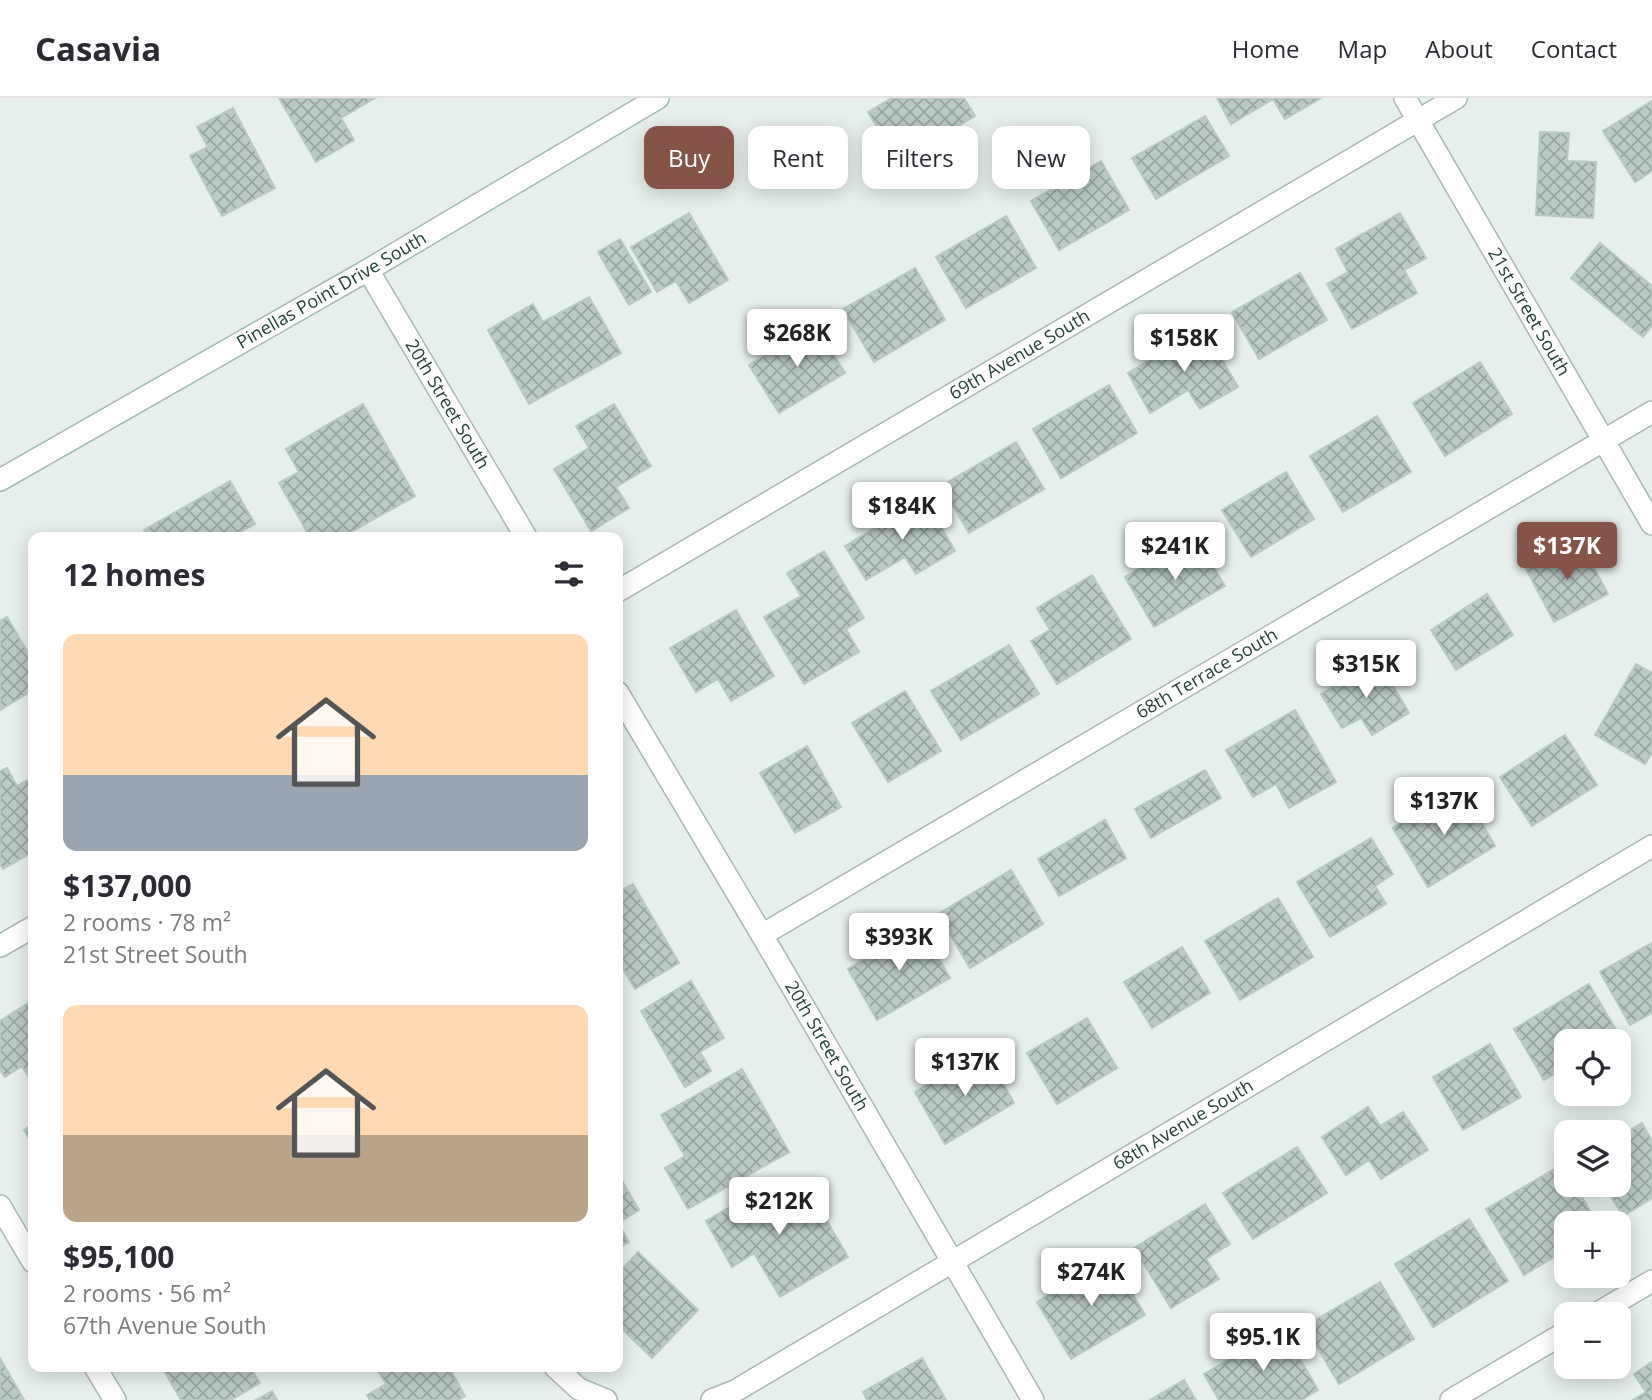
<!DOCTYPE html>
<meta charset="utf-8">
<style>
:root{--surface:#fff;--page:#f7f7f7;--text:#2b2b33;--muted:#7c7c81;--line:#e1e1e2;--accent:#855347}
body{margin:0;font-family:"Open Sans",sans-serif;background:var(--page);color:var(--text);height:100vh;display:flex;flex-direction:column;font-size:26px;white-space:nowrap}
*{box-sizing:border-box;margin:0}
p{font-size:23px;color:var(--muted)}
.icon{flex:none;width:38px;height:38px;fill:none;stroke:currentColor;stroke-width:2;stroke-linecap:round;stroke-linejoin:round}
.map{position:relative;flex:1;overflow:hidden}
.sheet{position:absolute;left:28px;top:434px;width:595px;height:840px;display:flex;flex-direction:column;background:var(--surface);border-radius:14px;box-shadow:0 4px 18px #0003}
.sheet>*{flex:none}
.guide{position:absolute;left:644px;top:28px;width:665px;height:63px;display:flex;gap:14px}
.tools{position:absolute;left:1554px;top:931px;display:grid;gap:14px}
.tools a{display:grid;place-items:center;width:77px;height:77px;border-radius:14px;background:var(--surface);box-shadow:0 4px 18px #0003;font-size:35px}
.price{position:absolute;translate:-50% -60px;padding:0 16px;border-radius:7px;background:#fff;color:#222;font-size:23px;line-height:46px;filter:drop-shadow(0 2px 4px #0008)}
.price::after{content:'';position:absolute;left:50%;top:42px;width:21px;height:16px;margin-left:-10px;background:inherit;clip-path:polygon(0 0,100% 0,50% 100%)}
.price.on{background:var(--accent);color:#fff}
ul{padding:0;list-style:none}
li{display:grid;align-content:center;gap:14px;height:371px;padding:0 35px}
li span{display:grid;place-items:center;height:217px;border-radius:14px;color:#555}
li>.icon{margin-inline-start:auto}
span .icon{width:126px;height:126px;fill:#fffc;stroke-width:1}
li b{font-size:30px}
h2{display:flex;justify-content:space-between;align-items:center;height:84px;padding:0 35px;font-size:30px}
.tag{padding:0 24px;border-radius:14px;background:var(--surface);box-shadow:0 4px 18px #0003;font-size:24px;line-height:63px}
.tag.on{background:var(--accent);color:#fff}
header{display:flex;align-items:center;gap:42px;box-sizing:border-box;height:98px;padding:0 35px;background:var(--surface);border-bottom:2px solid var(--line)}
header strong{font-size:33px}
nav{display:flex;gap:38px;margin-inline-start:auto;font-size:24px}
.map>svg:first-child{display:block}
.building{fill:url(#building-cross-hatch);stroke:#b8c9c2;stroke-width:2}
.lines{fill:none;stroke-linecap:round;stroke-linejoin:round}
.street-casing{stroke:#a8b8b2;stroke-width:24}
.secondary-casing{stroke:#a4bbb3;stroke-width:24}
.street{stroke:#fff;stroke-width:21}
.secondary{stroke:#fff;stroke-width:21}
.labels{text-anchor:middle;stroke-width:5;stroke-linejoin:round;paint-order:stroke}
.street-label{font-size:18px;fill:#24423a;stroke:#f7fbf9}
</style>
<header>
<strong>Casavia</strong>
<nav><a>Home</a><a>Map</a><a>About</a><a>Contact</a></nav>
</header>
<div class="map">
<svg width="1652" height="1302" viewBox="0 0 1652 1302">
<defs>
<pattern id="building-cross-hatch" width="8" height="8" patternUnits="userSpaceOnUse" patternTransform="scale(1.75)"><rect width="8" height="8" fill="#bbcac4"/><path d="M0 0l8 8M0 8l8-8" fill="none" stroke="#98a6a0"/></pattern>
</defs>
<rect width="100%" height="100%" fill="#e6efeb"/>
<path class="building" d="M279,0H375L341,20L354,42L316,64Z
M892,0H964L975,18L917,53L902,28L883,39L868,14Z
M1217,0H1321L1285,21L1273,1L1231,26Z
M1652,3V73L1635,84L1603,33Z
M233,10L275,90L222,118L190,58L208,49L197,29Z
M1205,18L1229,58L1156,101L1132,60Z
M1540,34L1569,35L1567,63L1596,64L1593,120L1536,117Z
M1101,63L1129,112L1059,152L1031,103Z
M689,115L728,182L689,205L676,183L657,194L631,149Z
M1400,115L1426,160L1404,172L1417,195L1352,231L1327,186L1348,174L1336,151Z
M1006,118L1036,170L966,210L936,159Z
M620,141L651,194L629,207L598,154Z
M1600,145L1652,188V227L1643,239L1571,180Z
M915,170L945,222L874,264L843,211Z
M1300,175L1327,222L1259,261L1232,214Z
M589,199L621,255L529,306L488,232L533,206L543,224Z
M815,227L845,275L779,315L749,267Z
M1204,231L1238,289L1200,311L1188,292L1150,315L1128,275Z
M1480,264L1512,316L1445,358L1413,305Z
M1109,287L1137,335L1061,380L1033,331Z
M363,306L415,398L342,439H310L279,385L299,374L286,351Z
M614,306L651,368L616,389L629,410L591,433L554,371L589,350L576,328Z
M1377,318L1411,374L1343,414L1310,358Z
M1016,344L1044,391L969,435L941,388Z
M1286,374L1314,421L1251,459L1222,412Z
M230,383L255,426L231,439H148L144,432Z
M924,401L955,453L916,476L905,459L866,482L845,448Z
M1195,438L1225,488L1154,529L1125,479Z
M1580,443L1608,496L1554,524L1526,471Z
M824,453L864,520L846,531L859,554L804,586L764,519L801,498L787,475Z
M1092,477L1131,541L1057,586L1031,543L1050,532L1037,510Z
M1487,496L1513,537L1456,572L1431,532Z
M736,512L774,578L731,603L718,581L696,594L670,550Z
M7,519L33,563V592L0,612V523Z
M1009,547L1039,596L961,642L931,593Z
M1378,562L1409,615L1372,637L1361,620L1342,630L1321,596Z
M1636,566L1652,575V655L1645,666L1595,637Z
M905,593L941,653L888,684L852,625Z
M1295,612L1336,684L1289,710L1276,686L1253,699L1226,652Z
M1565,637L1597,687L1532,728L1500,679Z
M807,648L841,709L795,735L760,675Z
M7,670L17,688L33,679V754L3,771L0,766V673Z
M1205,672L1221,700L1151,740L1135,711Z
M1461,689L1495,748L1428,789L1393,730Z
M1105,722L1126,760L1059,798L1038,761Z
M1371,740L1393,776L1375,788L1386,806L1330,839L1297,784Z
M1011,772L1043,826L970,870L938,816Z
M633,786L679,865L635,891L618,862V794Z
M1278,800L1313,859L1240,902L1205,843Z
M920,828L950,880L877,922L848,871Z
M1652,845V915L1630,927L1600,874Z
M1182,849L1210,895L1152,930L1124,884Z
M691,883L724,940L700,954L711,973L685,989L641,913Z
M1589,886L1619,937L1608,943H1566V969L1544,982L1514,931Z
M33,902V986L22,968L5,979L0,972V923Z
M1087,920L1117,970L1057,1006L1027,955Z
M1490,946L1521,999L1463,1032L1433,979Z
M985,954L1014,1005L945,1046L915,994Z
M742,971L789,1054L688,1111L665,1070L685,1058L661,1017Z
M1368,1009L1380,1028L1403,1014L1428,1052L1381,1081L1369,1062L1346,1077L1322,1039Z
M1642,1025L1652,1043V1100L1623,1118L1604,1087H1619V1039Z
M33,1026V1047L24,1032Z
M1297,1049L1327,1095L1253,1141L1223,1095Z
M1563,1066L1566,1072V1087H1575L1597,1125H1566V1152L1524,1177L1486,1111Z
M618,1076L639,1112L618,1125Z
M773,1084L785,1106L809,1093L848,1159L780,1199L754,1155L732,1169L706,1123Z
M1205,1106L1230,1146L1206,1161L1219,1181L1171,1210L1134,1150Z
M1469,1121L1508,1183L1433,1229L1395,1166Z
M618,1125L629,1144L618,1150Z
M638,1154L698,1212L652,1260L618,1227V1176Z
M1111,1160L1145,1217L1071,1261L1037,1204Z
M1380,1184L1414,1241L1339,1286L1305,1228Z
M1282,1230L1318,1292L1302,1302H1219L1204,1276Z
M0,1260L24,1302H0Z
M922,1260L946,1302H867L863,1294Z
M1652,1264V1302H1633L1646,1294L1634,1276Z
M162,1269H250L260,1285L231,1302H181Z
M376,1269H449L465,1298L458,1302H370L367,1297L386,1286Z
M1184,1282L1196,1302H1150Z
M272,1293L277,1302H256Z"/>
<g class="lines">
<defs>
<g id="street">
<path id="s1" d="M1405,0L1652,426"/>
<path id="s2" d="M368,172L526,439"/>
<path id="s3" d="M618,493L1456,0"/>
<path id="s4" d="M618,595L762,837L1033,1302"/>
<path id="s5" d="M762,837L1652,314"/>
<path d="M0,848L33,829"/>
<path d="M0,1108L33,1164"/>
<path d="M1596,1216L1652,1183"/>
<path d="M95,1269L115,1302"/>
<path d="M555,1269L579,1291L606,1302"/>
<path id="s6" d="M712,1302L735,1293L1652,748"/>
<path d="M1451,1302L1566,1234"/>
</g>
<g id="secondary">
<path id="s7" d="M0,382L368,172L658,0"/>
</g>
</defs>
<use href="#street" class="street-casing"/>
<use href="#secondary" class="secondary-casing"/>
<use href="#street" class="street"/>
<use href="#secondary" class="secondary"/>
</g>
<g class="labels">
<g class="street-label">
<text dy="6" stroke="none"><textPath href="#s7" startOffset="382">Pinellas Point Drive South</textPath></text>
<text dy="6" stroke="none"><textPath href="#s1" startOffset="247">21st Street South</textPath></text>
<text dy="6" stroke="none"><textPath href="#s3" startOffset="466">69th Avenue South</textPath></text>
<text dy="6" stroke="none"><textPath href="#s2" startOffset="156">20th Street South</textPath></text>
<text dy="6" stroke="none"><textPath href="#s5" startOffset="516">68th Terrace South</textPath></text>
<text dy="6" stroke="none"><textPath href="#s4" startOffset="410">20th Street South</textPath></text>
<text dy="6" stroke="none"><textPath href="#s6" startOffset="546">68th Avenue South</textPath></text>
</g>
</g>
</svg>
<div class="tools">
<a><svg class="icon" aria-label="locate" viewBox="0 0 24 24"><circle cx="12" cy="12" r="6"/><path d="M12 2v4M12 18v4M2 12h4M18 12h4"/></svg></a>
<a><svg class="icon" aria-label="layers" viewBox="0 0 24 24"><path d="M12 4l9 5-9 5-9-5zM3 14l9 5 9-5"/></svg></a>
<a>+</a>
<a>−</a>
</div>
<b class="price" style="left:797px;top:271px">$268K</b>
<b class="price" style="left:1184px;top:276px">$158K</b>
<b class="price" style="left:902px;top:444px">$184K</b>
<b class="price" style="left:1175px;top:484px">$241K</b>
<b class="price on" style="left:1567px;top:484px">$137K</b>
<b class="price" style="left:1366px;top:602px">$315K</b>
<b class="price" style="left:1444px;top:739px">$137K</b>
<b class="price" style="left:899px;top:875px">$393K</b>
<b class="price" style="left:965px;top:1000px">$137K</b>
<b class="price" style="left:779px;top:1139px">$212K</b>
<b class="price" style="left:1091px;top:1210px">$274K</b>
<b class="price" style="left:1263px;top:1275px">$95.1K</b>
<div class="guide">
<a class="tag on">Buy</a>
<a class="tag">Rent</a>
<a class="tag">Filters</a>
<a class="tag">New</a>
</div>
<section class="sheet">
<h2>12 homes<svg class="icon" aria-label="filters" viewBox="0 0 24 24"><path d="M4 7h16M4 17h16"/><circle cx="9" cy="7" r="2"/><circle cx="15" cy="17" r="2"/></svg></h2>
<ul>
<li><span style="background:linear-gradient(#ffd9b3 65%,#9aa5b1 0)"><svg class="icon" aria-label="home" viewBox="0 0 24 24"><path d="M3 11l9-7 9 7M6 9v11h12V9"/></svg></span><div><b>$137,000</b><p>2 rooms · 78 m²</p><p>21st Street South</p></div></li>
<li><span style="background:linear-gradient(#ffd9b3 60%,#b9a48a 0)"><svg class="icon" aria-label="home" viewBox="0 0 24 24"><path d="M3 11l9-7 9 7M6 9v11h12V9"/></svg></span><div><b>$95,100</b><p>2 rooms · 56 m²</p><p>67th Avenue South</p></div></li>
</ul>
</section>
</div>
